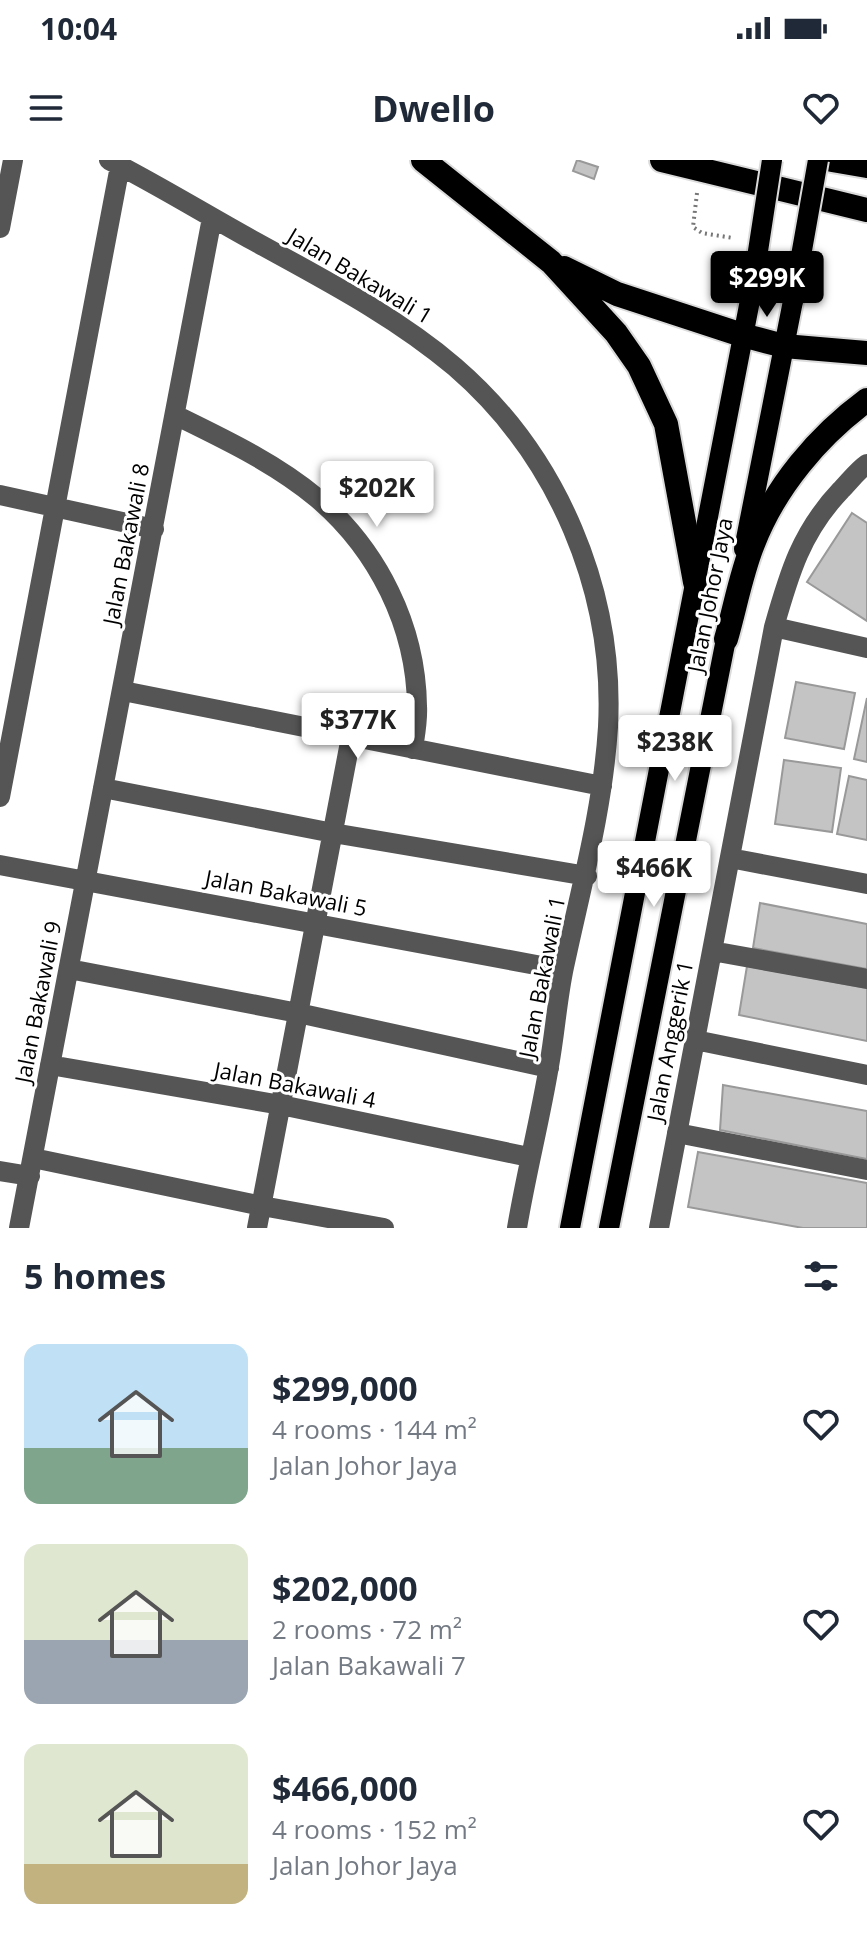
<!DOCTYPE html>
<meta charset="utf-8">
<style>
:root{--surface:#fff;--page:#f2f2f3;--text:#1f2937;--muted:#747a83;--accent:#000}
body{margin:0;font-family:"Open Sans",sans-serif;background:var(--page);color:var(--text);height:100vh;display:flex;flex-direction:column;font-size:30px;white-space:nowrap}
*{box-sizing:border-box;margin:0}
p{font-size:26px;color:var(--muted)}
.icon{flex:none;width:44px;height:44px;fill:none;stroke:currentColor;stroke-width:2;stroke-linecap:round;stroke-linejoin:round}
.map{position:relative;height:1068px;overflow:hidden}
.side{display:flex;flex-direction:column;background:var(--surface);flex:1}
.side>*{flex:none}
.price{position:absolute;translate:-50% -68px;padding:0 18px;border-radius:8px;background:#fff;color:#222;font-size:26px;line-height:52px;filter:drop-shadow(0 2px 4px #0008)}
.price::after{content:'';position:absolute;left:50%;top:48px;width:24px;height:18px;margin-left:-12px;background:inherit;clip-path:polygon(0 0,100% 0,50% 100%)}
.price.on{background:var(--accent);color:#fff}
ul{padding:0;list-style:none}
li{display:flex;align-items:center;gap:24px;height:200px;padding:0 24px}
li span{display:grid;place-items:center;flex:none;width:224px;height:160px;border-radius:16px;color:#555}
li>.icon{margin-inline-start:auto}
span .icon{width:96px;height:96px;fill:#fffc;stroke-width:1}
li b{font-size:34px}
h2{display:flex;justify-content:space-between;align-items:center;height:96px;padding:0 24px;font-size:34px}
.status{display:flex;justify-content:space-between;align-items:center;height:56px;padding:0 40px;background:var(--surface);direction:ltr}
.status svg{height:22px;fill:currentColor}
header{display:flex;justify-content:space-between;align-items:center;height:104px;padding:0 24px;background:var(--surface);font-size:36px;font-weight:700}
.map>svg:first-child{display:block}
.building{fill:#c4c4c4;stroke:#999;stroke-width:2}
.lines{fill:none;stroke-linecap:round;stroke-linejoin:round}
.major-casing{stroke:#dbdbdb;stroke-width:24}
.highway-casing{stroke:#dbdbdb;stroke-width:28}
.path{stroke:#777;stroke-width:4;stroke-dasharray:2 4;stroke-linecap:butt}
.minor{stroke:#555;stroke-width:20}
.major{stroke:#000;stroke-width:20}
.highway{stroke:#000;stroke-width:24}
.major-bridge-casing{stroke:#dbdbdb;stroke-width:24;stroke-linecap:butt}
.major-bridge{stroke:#000;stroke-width:20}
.labels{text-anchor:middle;stroke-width:6;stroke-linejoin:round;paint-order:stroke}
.street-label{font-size:22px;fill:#000;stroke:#fff}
</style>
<div class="status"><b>10:04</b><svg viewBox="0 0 49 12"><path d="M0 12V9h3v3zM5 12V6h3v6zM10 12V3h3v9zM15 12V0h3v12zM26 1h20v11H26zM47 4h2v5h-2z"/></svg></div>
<header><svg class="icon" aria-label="menu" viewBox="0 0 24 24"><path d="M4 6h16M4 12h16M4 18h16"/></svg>Dwello<svg class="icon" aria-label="heart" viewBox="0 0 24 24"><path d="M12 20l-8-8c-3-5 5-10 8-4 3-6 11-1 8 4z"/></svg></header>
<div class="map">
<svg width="867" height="1068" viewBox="0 0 867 1068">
<rect width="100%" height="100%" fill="#fff"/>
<path class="building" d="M577,0L598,7L594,19L573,11Z
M852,353L867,363V461L807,422Z
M796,522L855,533L844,589L785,578Z
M867,538V602L854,599Z
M784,600L841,608L832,672L775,664Z
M849,616L867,620V680L837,674Z
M760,743L867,764V809L753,788Z
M747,806L867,828V881L739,855Z
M723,925L867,951V999L720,970Z
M698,992L867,1023V1068H803L688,1047Z"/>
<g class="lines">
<defs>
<path id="major" d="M744,389L793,141
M570,1068L752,130
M609,1068L729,464"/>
<path id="highway" d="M423,0L551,102L616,173L639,206L666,264L695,422
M662,0L867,50
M832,0L867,6
M564,108L617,134L742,175L784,186L867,193
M726,479C735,448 741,414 753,384C775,327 818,276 867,240"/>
</defs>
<use href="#major" class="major-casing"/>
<use href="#highway" class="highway-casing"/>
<path class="path" d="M697,33L693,67L702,73L733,78"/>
<path class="minor" d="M109,0C158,25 205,54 254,81C323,119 395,156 455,207C558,296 615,431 608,567C603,649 581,727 564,807C557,840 555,873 549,906C540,960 526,1014 517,1068
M0,68L13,0
M175,255C224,279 275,303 317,338C378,390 416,466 417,546C418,560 415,575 413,589
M0,335L154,369
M774,467L867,488
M123,531L602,626
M103,628L333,673L587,716
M0,637L120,6
M730,698L867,724
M0,705L563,810
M712,791L867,819
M69,809L298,853L549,908
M695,880L867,915
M50,905L281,945L529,997
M677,973L867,1010
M33,998L262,1046L384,1068
M0,1011L30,1016
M19,1068L212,58
M257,1068L351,577
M659,1068L774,467C789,414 801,372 841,330C849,322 857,311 867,304"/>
<use href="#major" class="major"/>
<use href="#highway" class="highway"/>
<defs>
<path id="major-bridge" d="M752,130L772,0
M793,141L818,0"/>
</defs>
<use href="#major-bridge" class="major-bridge-casing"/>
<use href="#major-bridge" class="major-bridge"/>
</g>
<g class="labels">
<g class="street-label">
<text transform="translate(360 116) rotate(31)" y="8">Jalan Bakawali 1</text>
<text transform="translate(126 384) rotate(-79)" y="8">Jalan Bakawali 8</text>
<text transform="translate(710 435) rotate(-79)" y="8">Jalan Johor Jaya</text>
<text transform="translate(286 733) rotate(11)" y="8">Jalan Bakawali 5</text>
<text transform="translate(542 817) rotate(-79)" y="8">Jalan Bakawali 1</text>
<text transform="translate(38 842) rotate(-79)" y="8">Jalan Bakawali 9</text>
<text transform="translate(670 881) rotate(-79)" y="8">Jalan Anggerik 1</text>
<text transform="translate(295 925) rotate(11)" y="8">Jalan Bakawali 4</text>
</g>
</g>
</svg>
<b class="price on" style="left:767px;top:159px">$299K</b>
<b class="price" style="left:377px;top:369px">$202K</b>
<b class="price" style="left:358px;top:601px">$377K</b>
<b class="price" style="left:675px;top:623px">$238K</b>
<b class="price" style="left:654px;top:749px">$466K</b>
</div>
<section class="side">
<h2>5 homes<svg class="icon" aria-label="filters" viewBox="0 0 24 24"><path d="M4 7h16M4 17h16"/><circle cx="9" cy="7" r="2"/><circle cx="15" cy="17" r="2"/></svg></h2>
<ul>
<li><span style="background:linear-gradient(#bfe0f5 65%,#7fa58c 0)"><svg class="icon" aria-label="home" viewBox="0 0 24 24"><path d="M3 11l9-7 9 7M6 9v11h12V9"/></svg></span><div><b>$299,000</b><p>4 rooms · 144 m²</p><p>Jalan Johor Jaya</p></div><svg class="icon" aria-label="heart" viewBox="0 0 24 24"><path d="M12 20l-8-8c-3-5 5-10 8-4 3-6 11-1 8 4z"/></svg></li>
<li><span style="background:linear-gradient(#dfe7d0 60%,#9aa5b1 0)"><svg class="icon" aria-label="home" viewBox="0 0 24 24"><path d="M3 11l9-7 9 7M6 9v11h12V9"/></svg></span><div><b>$202,000</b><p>2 rooms · 72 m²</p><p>Jalan Bakawali 7</p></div><svg class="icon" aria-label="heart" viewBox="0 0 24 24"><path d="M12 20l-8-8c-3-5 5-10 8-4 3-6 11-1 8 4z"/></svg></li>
<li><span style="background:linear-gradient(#dfe7d0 75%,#c2b280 0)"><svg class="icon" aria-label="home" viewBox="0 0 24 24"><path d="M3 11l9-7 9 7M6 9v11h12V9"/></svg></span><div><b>$466,000</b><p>4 rooms · 152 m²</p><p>Jalan Johor Jaya</p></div><svg class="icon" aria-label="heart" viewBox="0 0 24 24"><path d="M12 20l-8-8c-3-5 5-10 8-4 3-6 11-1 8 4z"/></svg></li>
</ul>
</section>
